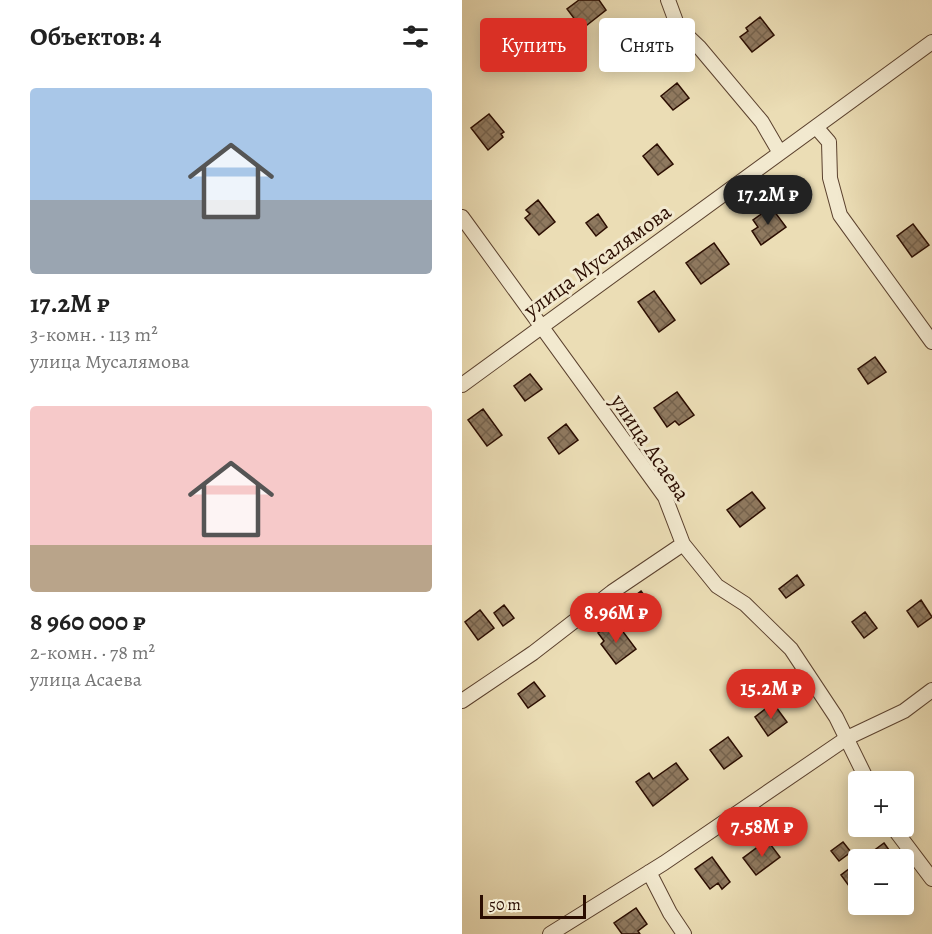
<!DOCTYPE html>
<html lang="ru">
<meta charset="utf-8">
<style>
:root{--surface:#fff;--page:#f6f6f6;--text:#222;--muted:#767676;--accent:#d93025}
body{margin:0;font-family:Alegreya,serif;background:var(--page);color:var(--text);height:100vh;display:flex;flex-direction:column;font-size:22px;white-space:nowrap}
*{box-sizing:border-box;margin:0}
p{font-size:20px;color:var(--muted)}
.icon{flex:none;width:33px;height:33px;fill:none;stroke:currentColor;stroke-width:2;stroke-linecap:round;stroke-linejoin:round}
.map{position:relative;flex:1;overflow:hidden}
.panel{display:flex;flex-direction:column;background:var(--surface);width:462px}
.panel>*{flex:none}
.banner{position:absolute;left:18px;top:18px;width:362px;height:54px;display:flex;gap:12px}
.buttons{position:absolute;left:386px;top:771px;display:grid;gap:12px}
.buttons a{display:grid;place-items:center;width:66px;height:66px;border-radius:6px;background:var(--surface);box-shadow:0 3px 15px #0003;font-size:30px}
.scale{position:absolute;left:18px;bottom:15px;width:106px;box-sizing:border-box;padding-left:6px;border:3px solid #2b0d01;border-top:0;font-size:16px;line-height:21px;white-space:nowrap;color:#2b0d01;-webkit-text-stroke:4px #f2e9cf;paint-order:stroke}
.price{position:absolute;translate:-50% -51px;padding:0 14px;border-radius:21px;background:var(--accent);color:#fff;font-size:20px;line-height:39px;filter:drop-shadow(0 2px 3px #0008)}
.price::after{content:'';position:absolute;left:50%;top:36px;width:18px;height:14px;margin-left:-9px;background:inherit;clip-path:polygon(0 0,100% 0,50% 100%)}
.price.on{background:#222;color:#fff}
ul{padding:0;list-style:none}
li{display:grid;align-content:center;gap:12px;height:318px;padding:0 30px}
li span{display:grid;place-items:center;height:186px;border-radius:6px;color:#555}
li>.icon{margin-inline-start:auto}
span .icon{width:108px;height:108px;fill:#fffc;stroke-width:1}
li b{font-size:26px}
h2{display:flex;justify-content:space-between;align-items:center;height:72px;padding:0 30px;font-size:26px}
.pill{padding:0 21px;border-radius:6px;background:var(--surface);box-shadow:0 3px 15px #0003;font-size:21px;line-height:54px}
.pill.on{background:var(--accent);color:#fff}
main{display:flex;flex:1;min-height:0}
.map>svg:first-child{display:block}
.building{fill:url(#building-cross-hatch);stroke:#2b0d01;stroke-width:1.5}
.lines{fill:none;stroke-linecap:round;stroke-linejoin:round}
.minor-casing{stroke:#5b412e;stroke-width:16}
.minor{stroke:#f2e9cf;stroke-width:14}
.labels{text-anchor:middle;stroke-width:6;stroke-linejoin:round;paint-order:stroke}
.street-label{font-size:22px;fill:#2b0d01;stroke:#f2e9cf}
</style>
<main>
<section class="panel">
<h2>Объектов: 4<svg class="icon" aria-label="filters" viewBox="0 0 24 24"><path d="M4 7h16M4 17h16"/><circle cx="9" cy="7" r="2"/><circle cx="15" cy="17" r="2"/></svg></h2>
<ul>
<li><span style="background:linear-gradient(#a9c7e8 60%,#9aa5b1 0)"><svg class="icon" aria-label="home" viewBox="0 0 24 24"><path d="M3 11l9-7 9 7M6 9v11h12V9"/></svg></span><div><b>17.2M ₽</b><p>3-комн. · 113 m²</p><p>улица Мусалямова</p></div></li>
<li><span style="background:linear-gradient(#f6c9c9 75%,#b9a48a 0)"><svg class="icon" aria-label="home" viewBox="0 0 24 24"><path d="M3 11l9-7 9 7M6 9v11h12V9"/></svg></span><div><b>8 960 000 ₽</b><p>2-комн. · 78 m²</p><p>улица Асаева</p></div></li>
</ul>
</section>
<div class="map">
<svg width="470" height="934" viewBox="0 0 470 934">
<defs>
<pattern id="building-cross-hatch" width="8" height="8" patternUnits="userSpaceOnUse" patternTransform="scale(1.5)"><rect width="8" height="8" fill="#8f795f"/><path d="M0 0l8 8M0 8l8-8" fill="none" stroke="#75624c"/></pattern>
</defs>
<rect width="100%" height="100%" fill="#ebddb5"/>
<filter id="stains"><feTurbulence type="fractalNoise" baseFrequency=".00333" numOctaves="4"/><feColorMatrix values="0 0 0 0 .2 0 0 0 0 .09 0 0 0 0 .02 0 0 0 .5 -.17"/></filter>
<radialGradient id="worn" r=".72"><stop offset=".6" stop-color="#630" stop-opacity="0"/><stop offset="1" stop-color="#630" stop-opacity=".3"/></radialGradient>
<path class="building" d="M117,0H137L144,10L120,29L105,9Z
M298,17L312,35L290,52L278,37L286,31L284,28Z
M215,83L227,98L211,110L199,96Z
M27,114L42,132L39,134L41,137L26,150L9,128Z
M195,144L211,164L196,175L181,156Z
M76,200L93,222L77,235L63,218L68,214L64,210Z
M309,207L324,227L299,245L290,231L296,227L291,220Z
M136,214L145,227L134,236L124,223Z
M451,224L467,245L450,257L435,236Z
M252,243L267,264L239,284L224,263Z
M192,291L213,320L197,332L176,302Z
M413,357L424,372L406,384L396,369Z
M68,374L80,389L63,401L52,386Z
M215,392L232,415L217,425L213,421L205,427L192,408Z
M21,409L40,435L25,446L6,420Z
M104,424L116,440L97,454L86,438Z
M290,492L303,508L278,527L265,510Z
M335,575L342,585L324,598L317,589Z
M179,591L198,617L188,624L169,599Z
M459,600L470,617L456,627L445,611Z
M42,605L52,618L41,626L32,613Z
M18,610L32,628L16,640L3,622Z
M403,612L415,628L402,638L390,622Z
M149,624L155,632L159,629L174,649L154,664L139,644L142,641L136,633Z
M72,682L83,696L66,708L56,694Z
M311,703L325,722L306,736L293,717Z
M266,737L280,756L262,769L248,750Z
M214,763L226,779L191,806L174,782L187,773L191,779Z
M305,840L318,857L294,875L281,858Z
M381,842L389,852L377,861L369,851Z
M422,843L430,854L422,860H399Z
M250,857L268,882L260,889L256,883L248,889L233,869Z
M396,862V879L387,886L379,875Z
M174,908L185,924L176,931L178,934H160L152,923Z"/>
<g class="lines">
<defs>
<path id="minor" d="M206,0L216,27L237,47L300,122L318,153
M354,127L367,142L368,178L378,215L470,342
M0,217L203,497L221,544L255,586L283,604L329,649L374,717L406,782
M0,385L470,42
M0,701L71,653L150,592L221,544
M430,826L470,879
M187,872L208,913L222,934
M88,934L202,863L385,738L442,711L470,690"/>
</defs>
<use href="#minor" class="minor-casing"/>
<use href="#minor" class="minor"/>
</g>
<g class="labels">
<g class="street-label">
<text transform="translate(135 260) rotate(-36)" y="8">улица Мусалямова</text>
<text transform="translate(189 447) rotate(56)" y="8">улица Асаева</text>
</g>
</g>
<rect width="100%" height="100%" filter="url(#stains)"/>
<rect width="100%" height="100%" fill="url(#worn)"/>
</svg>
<div class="buttons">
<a>+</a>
<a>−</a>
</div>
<div class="scale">50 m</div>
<b class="price on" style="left:306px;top:226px">17.2M ₽</b>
<b class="price" style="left:154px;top:644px">8.96M ₽</b>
<b class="price" style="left:309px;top:720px">15.2M ₽</b>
<b class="price" style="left:300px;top:858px">7.58M ₽</b>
<div class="banner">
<a class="pill on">Купить</a>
<a class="pill">Снять</a>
</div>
</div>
</main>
